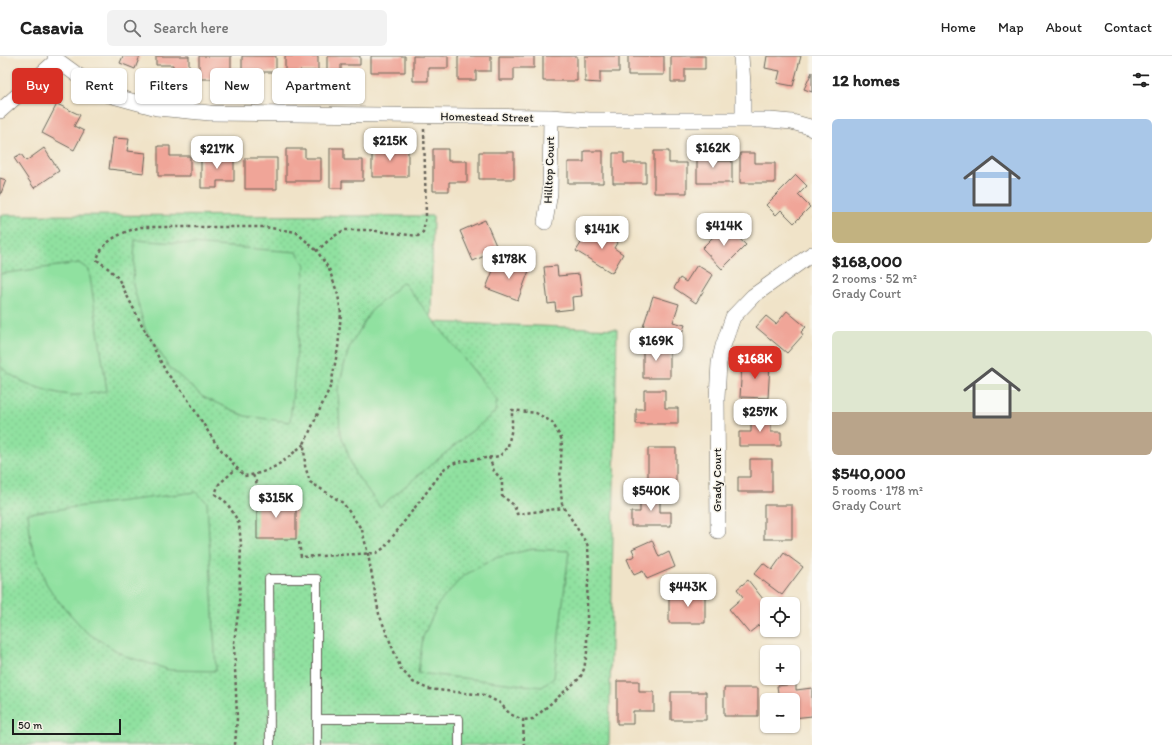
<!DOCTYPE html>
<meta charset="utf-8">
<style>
:root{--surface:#fff;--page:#f2f2f2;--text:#222;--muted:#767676;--line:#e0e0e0;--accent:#d93025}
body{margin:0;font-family:Itim,sans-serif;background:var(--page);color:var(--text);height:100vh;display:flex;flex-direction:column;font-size:15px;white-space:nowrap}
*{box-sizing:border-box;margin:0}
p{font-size:13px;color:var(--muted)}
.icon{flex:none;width:22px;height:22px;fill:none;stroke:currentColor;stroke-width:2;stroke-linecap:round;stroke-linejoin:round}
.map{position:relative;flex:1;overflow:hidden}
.details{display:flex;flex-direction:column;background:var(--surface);width:360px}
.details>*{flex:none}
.banner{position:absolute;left:12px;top:12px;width:380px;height:36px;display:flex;gap:8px}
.buttons{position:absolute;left:760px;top:541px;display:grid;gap:8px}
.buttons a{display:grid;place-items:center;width:40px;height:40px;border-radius:6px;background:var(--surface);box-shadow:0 1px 3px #0004;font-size:20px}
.scale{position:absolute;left:12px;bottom:10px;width:109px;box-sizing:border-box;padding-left:4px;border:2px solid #1c1c1c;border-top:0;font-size:11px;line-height:14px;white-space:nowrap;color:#1c1c1c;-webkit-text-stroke:3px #f7f3e8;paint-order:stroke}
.price{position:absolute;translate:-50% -34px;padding:0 9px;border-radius:8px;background:#fff;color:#222;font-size:13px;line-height:26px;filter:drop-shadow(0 1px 2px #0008)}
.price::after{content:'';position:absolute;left:50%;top:24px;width:12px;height:9px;margin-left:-6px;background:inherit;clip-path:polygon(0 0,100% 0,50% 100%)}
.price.current{background:var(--accent);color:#fff}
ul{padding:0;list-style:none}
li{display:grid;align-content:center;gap:8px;height:212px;padding:0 20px}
li span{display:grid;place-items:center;height:124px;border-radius:6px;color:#555}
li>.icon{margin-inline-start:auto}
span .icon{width:72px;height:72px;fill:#fffc;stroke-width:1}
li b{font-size:17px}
h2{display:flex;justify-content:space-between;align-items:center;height:48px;padding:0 20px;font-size:17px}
.chip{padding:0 14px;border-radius:6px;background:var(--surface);box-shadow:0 1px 3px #0004;font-size:14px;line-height:36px}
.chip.current{background:var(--accent);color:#fff}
header{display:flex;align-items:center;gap:24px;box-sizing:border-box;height:56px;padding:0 20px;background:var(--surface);border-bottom:1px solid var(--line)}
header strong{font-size:19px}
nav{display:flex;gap:22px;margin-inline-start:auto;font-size:14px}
.search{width:280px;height:36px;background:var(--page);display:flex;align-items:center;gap:10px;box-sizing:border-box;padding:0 14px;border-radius:6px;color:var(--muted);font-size:15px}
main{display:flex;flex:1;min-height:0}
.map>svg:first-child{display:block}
.park{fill:url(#park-dots);stroke:#567e5e}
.pitch{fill:#90e1a0;stroke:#567e5e}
.building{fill:#f0a598}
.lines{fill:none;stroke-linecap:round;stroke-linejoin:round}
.service-casing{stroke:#666258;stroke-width:10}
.minor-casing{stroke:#666258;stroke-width:16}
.path{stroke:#666258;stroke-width:2.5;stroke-dasharray:3 3;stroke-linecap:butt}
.service{stroke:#fff;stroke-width:8}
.minor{stroke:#fff;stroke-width:15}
.labels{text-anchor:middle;stroke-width:3;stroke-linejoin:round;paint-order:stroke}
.street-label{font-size:12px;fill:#1c1c1c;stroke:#f7f3e8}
</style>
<header>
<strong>Casavia</strong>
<div class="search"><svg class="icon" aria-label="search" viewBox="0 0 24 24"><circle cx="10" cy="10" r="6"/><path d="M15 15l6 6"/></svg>Search here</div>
<nav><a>Home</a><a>Map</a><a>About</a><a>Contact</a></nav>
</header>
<main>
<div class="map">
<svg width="812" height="689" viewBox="0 0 812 689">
<defs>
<pattern id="park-dots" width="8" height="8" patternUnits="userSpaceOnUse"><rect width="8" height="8" fill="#90e1a0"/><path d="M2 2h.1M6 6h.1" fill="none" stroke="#7cc089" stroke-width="1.8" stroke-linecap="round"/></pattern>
</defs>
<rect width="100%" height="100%" fill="#f7f3e8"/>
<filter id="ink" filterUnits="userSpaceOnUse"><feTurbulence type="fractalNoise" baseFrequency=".025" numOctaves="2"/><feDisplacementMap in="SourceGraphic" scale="8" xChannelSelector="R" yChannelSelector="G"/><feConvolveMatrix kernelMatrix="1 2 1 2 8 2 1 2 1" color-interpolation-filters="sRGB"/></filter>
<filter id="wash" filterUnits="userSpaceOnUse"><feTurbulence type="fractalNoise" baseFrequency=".012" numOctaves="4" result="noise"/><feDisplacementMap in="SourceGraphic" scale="16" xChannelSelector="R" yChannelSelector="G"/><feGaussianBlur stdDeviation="0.9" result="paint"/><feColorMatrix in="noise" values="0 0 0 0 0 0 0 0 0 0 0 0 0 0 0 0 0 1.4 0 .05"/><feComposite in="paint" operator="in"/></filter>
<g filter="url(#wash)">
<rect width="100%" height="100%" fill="#f0e3c8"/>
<path class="park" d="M0,159L433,160L431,266L617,273L609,689H0Z"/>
<path class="pitch" d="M135,184L297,196L305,209L290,366L245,360L203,341L169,311L145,273L133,229Z
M79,207L89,214L107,335C96,336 82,340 70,339C47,336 17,327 0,310V218Z
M403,226L497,344L495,356L380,451L355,417L340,376L338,333L349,292L371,255Z
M196,436L207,446L216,615L170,614L125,600L86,576L55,541L46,527L31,486L28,457Z
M532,493L569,495L554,622L542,631L418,617L423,581L438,548L463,520L495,502Z"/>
<g id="blocks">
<path class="building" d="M123,0H140L135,13L120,7Z
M156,0H189V21L173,20V9H156Z
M199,0H231V23H199Z
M242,0H276V16H242Z
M285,0H318V15H299V22H285Z
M327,0H360V9H341V21H327Z
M371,0H405V16H371Z
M413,0H448V12H428V25H413Z
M458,0H491V15H476V24H458Z
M499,0H534V12H514V24H499Z
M543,0H577V25H543Z
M585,0H619V16H600V27L585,26Z
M628,0H664V19H628Z
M671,0H705V13H685V26H671Z
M767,0H801L793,30L777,27L780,15L765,12Z
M812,16V36L804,33Z
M57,48L80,59L74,70L84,75L74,94L42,77Z
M113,82L129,83L127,95L146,97L144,117L109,113Z
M158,90H170V100H190V120H158Z
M44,92L59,115L34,132L14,102L21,98L26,105Z
M330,92H344V104H363V125H342V132H330Z
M372,92H408V121H372Z
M286,93H305V102H321V125H286Z
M433,93H448V105H467V126H449V135H433Z
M697,94H715V105H732V127H697Z
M584,95H603V127H568V106H584Z
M654,95H669V107H687V137H654Z
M479,96H514V123H479Z
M613,97H624V107H646V127H613Z
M740,97H755V107H775V127H740Z
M201,99H234V125H217V132H201Z
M245,102H277V133H245Z
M796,119L807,130L798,139L810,151L794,167L781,154L776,159L766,149Z
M0,122L6,124L0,140Z
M485,164L498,194L473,205L460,175Z
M725,169L746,189L722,213L702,192Z
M603,172L620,182L614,192L623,198L612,217L576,195L585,181L594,186Z
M514,206L530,212L518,244L486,232L496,207L511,212Z
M697,209L713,219L696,247L674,232L680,222L686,226Z
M557,210L558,220L579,218L582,240L572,241L573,253L556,255L555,247L548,248L544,211Z
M653,240L679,248L673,266L685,269L680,282L643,271Z
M787,255L806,271L801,276L803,279L787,297L756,271L766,260L776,268Z
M643,291H670V322H643Z
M742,307L770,308L768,342L740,341Z
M644,334H665V352H678V368H636V353H644Z
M751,357H771V376H781V390H739V376H751Z
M648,392H676V427H648Z
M750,403H772V436H738V421H750Z
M640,437H660V456H671V470H631V456H640Z
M257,443H296V483H257Z
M764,449H792V483H764Z
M652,484L659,501L669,496L675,511L647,523L643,515L634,519L627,503L635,500L632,493Z
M784,497L803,511L782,539L754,518L763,507L772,514Z
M748,524L767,548V563L749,577L729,553L743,541L737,533Z
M692,533H705V567H669V539H692Z
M617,625H639V636H654V655H633V668H617Z
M796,628V634L812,632V660L793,662V644H779L777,630Z
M724,632H758V660H724Z
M671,636H706V664H671Z"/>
</g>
</g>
<g filter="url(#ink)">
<use href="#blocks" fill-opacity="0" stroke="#666258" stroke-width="1"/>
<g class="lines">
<defs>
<path id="service" d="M317,663H459V689
M270,689L269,523H317V689"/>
<path id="minor" d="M55,0L57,4L102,37L157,52L210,57L551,61L589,64H770L792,66L810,71L812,73
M741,0L743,28V64
M0,55L57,4
M545,166L550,137L551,61
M718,475L717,342L719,307L723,290L733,261L753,240L812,198"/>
</defs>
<use href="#service" class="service-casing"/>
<use href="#minor" class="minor-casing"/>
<path class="path" d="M424,73L426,160L423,176L418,180L368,174H344L330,183L317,195L329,213L338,239L341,257L338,292L331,329L304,388L305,410L310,426L343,447L362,474L368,498L379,558L401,613L413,626L428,633L484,639L500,647L510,658L523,664L524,689
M304,388C282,406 274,416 244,420L216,388L185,339L166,316L118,222L109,213L97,204C102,184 123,176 141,171H264L296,176L317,195
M489,401L494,415L502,424V440L514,449L517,458L564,452
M253,419L262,439L263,443
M299,486L301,501L376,497L384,492L445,412L457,406L500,400L508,390L512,372V354L536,357L552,366L562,384L560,424L562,448L588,490L589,512L587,542V596L584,613L580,622L533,663L523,664
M235,689L237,662L234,587L239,550L241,488L239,468L234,458L226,446L215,438L219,428L237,412"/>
<use href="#service" class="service"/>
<use href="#minor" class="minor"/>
</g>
</g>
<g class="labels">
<g class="street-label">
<text transform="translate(487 61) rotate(1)" y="4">Homestead Street</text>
<text transform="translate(549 114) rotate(-88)" y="4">Hilltop Court</text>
<text transform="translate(717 424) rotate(-90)" y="4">Grady Court</text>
</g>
</g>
</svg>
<div class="buttons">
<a><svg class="icon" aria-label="locate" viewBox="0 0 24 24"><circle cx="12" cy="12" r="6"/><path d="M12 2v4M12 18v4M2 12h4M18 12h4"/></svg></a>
<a>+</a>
<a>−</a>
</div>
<div class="scale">50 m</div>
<b class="price" style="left:390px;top:106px">$215K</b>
<b class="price" style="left:713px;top:113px">$162K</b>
<b class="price" style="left:217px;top:114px">$217K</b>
<b class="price" style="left:724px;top:191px">$414K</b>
<b class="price" style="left:602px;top:194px">$141K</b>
<b class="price" style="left:509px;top:224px">$178K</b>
<b class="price" style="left:656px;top:306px">$169K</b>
<b class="price current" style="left:755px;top:324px">$168K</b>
<b class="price" style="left:760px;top:377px">$257K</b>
<b class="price" style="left:651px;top:456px">$540K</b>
<b class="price" style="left:276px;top:463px">$315K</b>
<b class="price" style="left:688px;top:552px">$443K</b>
<div class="banner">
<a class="chip current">Buy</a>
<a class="chip">Rent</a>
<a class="chip">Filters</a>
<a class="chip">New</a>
<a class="chip">Apartment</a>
</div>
</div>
<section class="details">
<h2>12 homes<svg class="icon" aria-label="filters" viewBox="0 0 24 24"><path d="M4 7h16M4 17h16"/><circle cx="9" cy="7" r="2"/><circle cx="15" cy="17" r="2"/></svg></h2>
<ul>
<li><span style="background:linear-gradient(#a9c7e8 75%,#c2b280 0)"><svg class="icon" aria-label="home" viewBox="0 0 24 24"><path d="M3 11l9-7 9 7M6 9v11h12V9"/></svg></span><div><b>$168,000</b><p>2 rooms · 52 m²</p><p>Grady Court</p></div></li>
<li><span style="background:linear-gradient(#dfe7d0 65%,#b9a48a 0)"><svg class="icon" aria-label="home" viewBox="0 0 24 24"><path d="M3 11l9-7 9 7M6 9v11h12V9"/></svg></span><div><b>$540,000</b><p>5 rooms · 178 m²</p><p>Grady Court</p></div></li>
</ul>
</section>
</main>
